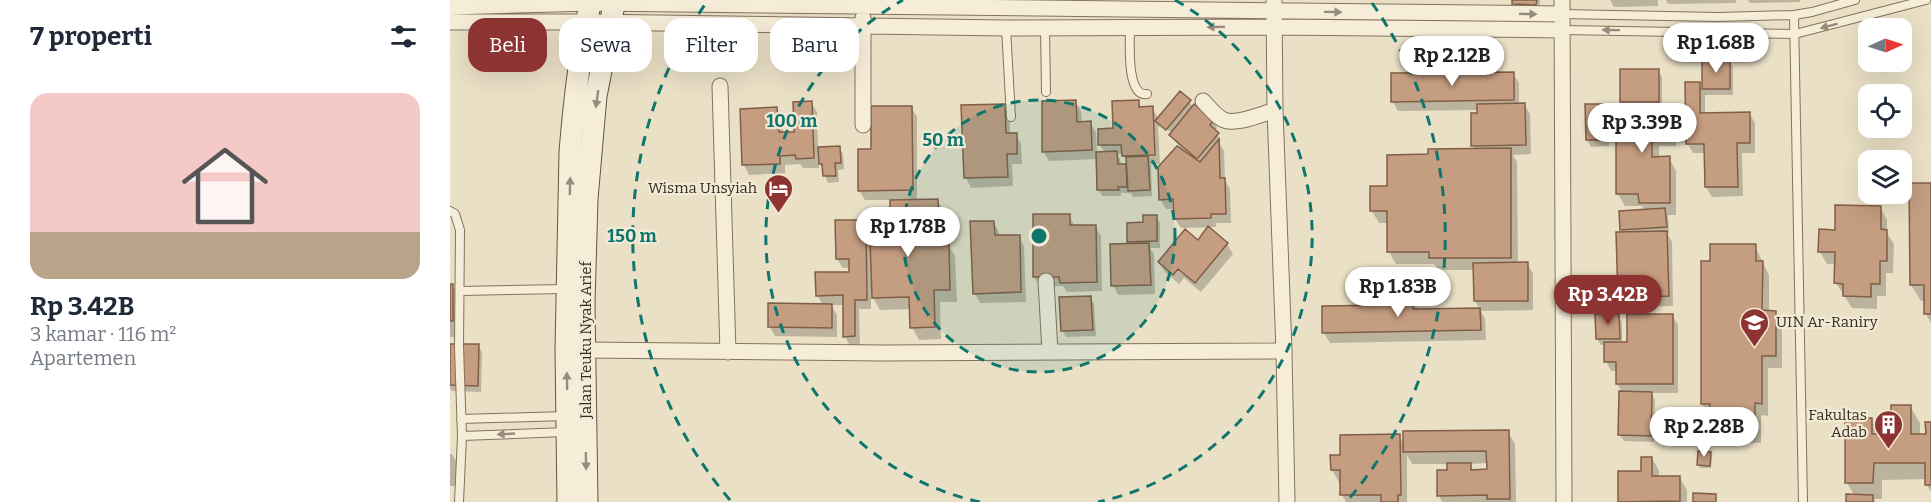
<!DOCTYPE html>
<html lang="id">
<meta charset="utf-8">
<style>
:root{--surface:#fff;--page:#f2f2f3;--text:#1f2937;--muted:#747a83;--line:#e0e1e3;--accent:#8d3433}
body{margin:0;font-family:Bitter,serif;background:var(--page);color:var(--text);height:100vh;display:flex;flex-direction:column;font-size:22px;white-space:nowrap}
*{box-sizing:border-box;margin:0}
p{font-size:20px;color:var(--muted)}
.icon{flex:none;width:33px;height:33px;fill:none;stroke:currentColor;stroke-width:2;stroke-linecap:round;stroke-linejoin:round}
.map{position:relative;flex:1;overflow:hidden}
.panel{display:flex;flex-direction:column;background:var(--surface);width:450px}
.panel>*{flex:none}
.hud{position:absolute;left:18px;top:18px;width:570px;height:54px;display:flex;gap:12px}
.needle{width:39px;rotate:87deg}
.fabs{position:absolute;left:1408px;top:18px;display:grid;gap:12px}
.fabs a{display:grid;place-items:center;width:54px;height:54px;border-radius:12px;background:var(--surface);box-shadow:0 6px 24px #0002;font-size:30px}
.price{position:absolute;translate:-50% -51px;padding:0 14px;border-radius:21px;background:#fff;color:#222;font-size:20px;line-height:39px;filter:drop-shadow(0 2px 3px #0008)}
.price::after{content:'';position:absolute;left:50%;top:36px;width:18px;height:14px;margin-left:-9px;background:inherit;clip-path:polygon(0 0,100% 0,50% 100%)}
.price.current{background:var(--accent);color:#fff}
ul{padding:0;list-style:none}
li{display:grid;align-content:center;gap:12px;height:318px;padding:0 30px}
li+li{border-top:2px solid var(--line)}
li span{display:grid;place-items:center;height:186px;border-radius:18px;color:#555}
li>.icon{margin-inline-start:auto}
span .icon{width:108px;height:108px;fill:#fffc;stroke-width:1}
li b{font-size:26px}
h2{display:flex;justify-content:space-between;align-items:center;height:72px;padding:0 30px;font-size:26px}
.tag{padding:0 21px;border-radius:18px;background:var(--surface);box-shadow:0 6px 24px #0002;font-size:21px;line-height:54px}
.tag.current{background:var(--accent);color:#fff}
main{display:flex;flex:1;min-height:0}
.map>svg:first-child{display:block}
.shadow{fill:#0003;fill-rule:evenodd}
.building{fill:#c59d80;stroke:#815e46;stroke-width:1.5}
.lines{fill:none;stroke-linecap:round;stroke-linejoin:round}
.service-casing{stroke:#84725e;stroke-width:10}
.minor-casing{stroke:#84725e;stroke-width:17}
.secondary-casing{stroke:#665441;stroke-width:23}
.service{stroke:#f6edd9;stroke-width:8}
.minor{stroke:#f6edd9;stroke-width:15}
.secondary{stroke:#f6edd9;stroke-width:21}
.oneway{fill:#968c7c}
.ring{fill:none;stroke:#0f766e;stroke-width:3;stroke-dasharray:10 8}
.labels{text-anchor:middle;stroke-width:4.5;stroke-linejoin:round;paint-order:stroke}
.poi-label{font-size:15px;fill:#352b20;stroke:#f2ead5;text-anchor:end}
.street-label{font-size:15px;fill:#352b20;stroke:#f2ead5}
.centre{fill:#0f766e;stroke:#f2ead5;stroke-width:3}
.ring-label{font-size:18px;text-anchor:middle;font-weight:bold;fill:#0f766e;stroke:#f2ead5;stroke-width:4.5;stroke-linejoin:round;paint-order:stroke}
</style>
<main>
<section class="panel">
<h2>7 properti<svg class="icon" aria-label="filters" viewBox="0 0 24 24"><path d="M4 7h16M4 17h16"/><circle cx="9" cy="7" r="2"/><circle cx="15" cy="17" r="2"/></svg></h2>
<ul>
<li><span style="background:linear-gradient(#f6c9c9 75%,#b9a48a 0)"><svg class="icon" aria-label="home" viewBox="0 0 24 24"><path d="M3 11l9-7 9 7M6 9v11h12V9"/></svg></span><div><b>Rp 3.42B</b><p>3 kamar · 116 m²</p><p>Apartemen</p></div></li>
</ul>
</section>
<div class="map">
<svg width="1481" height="502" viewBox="0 0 1481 502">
<rect width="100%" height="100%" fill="#eae0c6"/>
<path class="shadow" d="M552,0H602V5L553,2Z
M1064,0H1090L1089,11H1067L1064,4Z
M1160,0H1208V6L1164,7Z
M1216,0H1286V3L1218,4Z
M1298,0H1350V2L1300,3Z
M1253,61H1279L1283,67V95H1255V114L1299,113L1305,123V153H1292L1293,196L1262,197L1256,187V153H1243L1237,143L1249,84L1253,91Z
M1171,71H1208L1212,77V109H1218L1226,121V146H1209V158H1219L1226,171V215H1218L1219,233H1217L1222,242L1223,306L1175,307L1169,297L1174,234L1171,229L1195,211L1192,206H1175L1168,194L1175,109L1171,102Z
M1063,73L1069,83V104H1074L1080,114L1081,154L1063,155L1067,162L1068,264H1077L1083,273V310L1031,311L1035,319L1036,340L880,343L874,333L961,297L967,307V311L1030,309L1025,301V270H988L984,264H946L939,252V223H929L922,211L938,188L979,156L1025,150L1023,146L1028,110L948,111L943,102Z
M625,101L631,111L632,123H640L646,132L647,153H655L650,145L688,101L692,108H702L709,119L739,101L743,108L763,121L767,128L764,131L771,140L769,143L774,151L775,180L780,189L781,223H766V227L731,228L725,219V209H716L710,199L709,168L729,146L721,136L708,126L710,164H701L702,196L683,197L681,193H671V196H652L649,190L648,159L599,161L593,151ZM710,123L723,134L721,136L710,127ZM667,154H673L679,165H671L670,159Z
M361,102L367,112L368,148H389L393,154L394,169L388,170L389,182L378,183L369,161V168H353L350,164L335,165V173L299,175L294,165L327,109L332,119L333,134L346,133Z
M554,105L560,115V135L566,134L571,144L572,164H562L563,186L521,188L516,178Z
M1137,105H1155L1159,112V146L1141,147L1137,140Z
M461,107L467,117V201L487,200L495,213V234L475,235V244H498L505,256L507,302H490L491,339L469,340L462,327L461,309L430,310L421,294V309H409L410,346H400L395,336L394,305H381L387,315V337L325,336L320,327L373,305L367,295L400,273V268H393L387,259L415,222L421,232L442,213L441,200H415L409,190L423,150Z
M1481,184V323L1476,314V301H1471L1461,285Z
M1430,207L1437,220V233L1444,244L1443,273H1436V296H1427V309L1402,308L1386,283V264H1377L1370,252L1386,231Z
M619,216L625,226H645L651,236L652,291L617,292L613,286L590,287L584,277Z
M706,216L710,223V248H700L704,254L705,294L668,295L663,285L681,245L679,241L694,224Z
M543,222L549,232V237L569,236L574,246L576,302L530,303L525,294Z
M748,242L777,244L783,254L751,292L734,278L729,284L715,272L709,262Z
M1305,246L1319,275V312H1325L1332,325V368H1318V416L1311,415V443L1268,442L1261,430L1260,417L1252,404L1262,263Z
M0,285H2L12,302V337H0Z
M640,297L644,304L646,336L616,337L612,330Z
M1168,315L1172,322V343H1179L1222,315L1228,325V393H1201L1205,400L1204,442L1174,441L1170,435L1173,393L1167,384V371H1161L1156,361V345H1151L1147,339Z
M0,345L28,346L32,352L31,392L2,391L0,388Z
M1460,406L1470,423V436H1477L1481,423V492L1477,485V479L1432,480V499H1424L1426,502H1397L1405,496L1397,483L1421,419L1430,435H1443Z
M1058,432L1065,444L1066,502H992L989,495L999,471V464H962L957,455V502H896L892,495V482H889L882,470L891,456L949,436L954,444ZM1038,463V471H1024L1020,464Z
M1260,453L1262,456L1261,468H1250L1249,465Z
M0,454H2L6,461V486H0Z
M1202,458L1209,471V478L1229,477L1237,490V502H1169V472H1192Z"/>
<path class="building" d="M1062,0H1087L1086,5L1062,4Z
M1252,59H1280V89H1252Z
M1170,69H1209V102H1170Z
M1064,72V100L941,102V73Z
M1235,82H1250V113L1300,112V143H1287L1288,187H1255L1254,144H1236Z
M730,91L741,100L716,130L705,121Z
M626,100L627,122L641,121L642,150L592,152V101Z
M689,100V107L703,106L705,155L672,156L671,145H648V129L663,128L662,101Z
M362,101L364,158L346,159L345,155L330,156V164L292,165L290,109L327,107L329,132H344L343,102Z
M1075,103L1076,145L1021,146V113H1027V104Z
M555,104L556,133H567V154H557L558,177L514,178L511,105Z
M744,104L764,120L760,125L769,133L747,159L719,135Z
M1135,104H1156V140H1136Z
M421,106H462L463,190L408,191V149H421Z
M1166,107H1219V134H1202V157L1220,156V203H1189L1188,194H1166Z
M769,139L770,178H775L776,214H761V218L724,219L723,199L709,200L708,167L727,146L750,162Z
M390,146L391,163H385L386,176H373L372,164H369L368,147Z
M1061,148V258H979V252H937V211H920V186H937V155L978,154V149Z
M667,151L668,164H676L677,187H668L669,190H647L646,152Z
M698,156L700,190L678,191L676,157Z
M1459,183H1481V314H1474V285H1460Z
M488,199L489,222L469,223V243L499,242L500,290H484L485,327L460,328L459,297L422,298L419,212L440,211V200Z
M1385,205L1431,206V229L1437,230V261H1430V284H1421V297L1393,296V284L1384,283L1385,252H1368L1369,229L1385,230Z
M1215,208L1217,227L1170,230L1169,211Z
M583,214H620V225H646L647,282L610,283L609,277H583Z
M693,215H707V241L677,242V223L693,222Z
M385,220H416L417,300H405V336L393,337V295L366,296L365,272H399V259H386Z
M520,221H544L545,235H570L571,292L523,294Z
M758,226L778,243L745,283L728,269L723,275L708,262L735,229L748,240Z
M1217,231L1219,296L1168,298L1166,232Z
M699,243L701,285L661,286L660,244Z
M1260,244H1306V261H1313L1312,310L1326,311V356H1312V404L1305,403V430H1259L1260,404H1251V261H1260Z
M1078,262V301H1024L1023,263Z
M0,284H3V321H0Z
M962,295L963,309L1030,308L1031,330L872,333V306L939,305V296Z
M641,296L643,330L611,331L609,297Z
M318,303L382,304V328L318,327Z
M1145,314H1169L1170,339H1146Z
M1177,314H1223V384H1166V362H1154V342H1177Z
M0,344H29L28,386L0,385Z
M1169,391L1202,392L1201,436L1168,435Z
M1441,405H1461V434H1476L1475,422H1481V485H1475V463H1424L1423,483H1395V418H1422V434H1441Z
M1059,430L1060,499H1037V495L987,496V470H997V463H1021V470L1037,469L1036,451L953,452V431Z
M950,434L951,495H948V502H931V495H890V470H881L880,455H890V435Z
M1248,451L1261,452L1260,466L1247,465Z
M1191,457H1202V476H1230V501L1168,502V471H1191Z
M1243,493L1266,494V502H1243Z
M1396,494L1423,495V502H1396Z"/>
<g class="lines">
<defs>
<path id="service" d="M1113,14L1268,17L1344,15L1362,12L1405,0
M1344,15L1353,502
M556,28L561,117
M595,28L596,92
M680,28C680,42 676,97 697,94
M1112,30L1345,34L1476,0
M0,211L5,214L10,230L9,346L12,436L9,502
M11,291L114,289
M11,419L116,416
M12,436L116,432"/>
<path id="minor" d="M824,0L825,110L834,351L837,502
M1112,0L1114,502
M0,7L141,3L1113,14
M413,18V125
M0,22H137L556,28L825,27L1112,30
M270,86L278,352
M753,101C759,107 766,117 774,120C785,125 814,114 825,110
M596,281L600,352
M134,350L433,353L834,351"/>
<path id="secondary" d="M118,502L116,350L120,152C124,102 130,50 141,0
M137,502L134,303L137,199L146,96L165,0"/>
</defs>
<use href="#service" class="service-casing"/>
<use href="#minor" class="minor-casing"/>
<use href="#secondary" class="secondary-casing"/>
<use href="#service" class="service"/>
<use href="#minor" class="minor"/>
<use href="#secondary" class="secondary"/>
</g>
<defs><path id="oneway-solid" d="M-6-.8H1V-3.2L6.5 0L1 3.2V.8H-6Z" transform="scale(1.5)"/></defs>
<g class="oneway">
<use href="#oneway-solid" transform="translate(883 12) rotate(1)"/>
<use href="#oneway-solid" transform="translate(1078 14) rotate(1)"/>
<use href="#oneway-solid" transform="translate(1379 26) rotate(165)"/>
<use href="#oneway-solid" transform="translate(766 27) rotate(179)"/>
<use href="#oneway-solid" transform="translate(1161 30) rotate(-179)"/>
<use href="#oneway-solid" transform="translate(147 99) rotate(98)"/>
<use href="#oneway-solid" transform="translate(120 186) rotate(-89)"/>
<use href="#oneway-solid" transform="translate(117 381) rotate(-91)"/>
<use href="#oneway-solid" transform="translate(56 434) rotate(177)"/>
<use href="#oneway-solid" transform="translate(136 461) rotate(89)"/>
</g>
<circle cx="589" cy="236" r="136" fill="#0f766e" fill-opacity=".12"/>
<g class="ring">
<circle cx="589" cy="236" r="136"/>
<path d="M530 502A272 272 0 0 1 453 0M725 0A272 272 0 0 1 648 502"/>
<path d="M280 500A407 407 0 0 1 256 3M922 3A407 407 0 0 1 898 500"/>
</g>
<defs>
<symbol id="hotel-pin" viewBox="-11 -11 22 30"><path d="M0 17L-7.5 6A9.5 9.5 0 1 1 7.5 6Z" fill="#8d3433" stroke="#f2ead5"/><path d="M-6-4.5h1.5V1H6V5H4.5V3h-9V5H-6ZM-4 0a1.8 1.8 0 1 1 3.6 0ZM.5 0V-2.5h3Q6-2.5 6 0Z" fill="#fff"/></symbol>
<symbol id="university-pin" viewBox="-11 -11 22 30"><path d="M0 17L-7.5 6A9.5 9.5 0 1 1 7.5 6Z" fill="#8d3433" stroke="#f2ead5"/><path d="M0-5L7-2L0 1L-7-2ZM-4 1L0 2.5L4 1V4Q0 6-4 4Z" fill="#fff"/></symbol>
<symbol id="building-pin" viewBox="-11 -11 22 30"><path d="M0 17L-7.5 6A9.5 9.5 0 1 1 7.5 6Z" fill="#8d3433" stroke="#f2ead5"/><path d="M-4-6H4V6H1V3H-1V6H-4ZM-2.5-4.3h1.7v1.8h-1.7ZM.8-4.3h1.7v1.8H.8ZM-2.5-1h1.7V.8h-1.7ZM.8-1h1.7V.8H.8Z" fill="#fff"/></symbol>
</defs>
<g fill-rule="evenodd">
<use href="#hotel-pin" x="312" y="172" width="33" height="45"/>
<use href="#university-pin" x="1288" y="306" width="33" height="45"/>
<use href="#building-pin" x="1422" y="408" width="33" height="45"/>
</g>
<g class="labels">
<g class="poi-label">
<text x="307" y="193">Wisma Unsyiah</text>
<text x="1326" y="327" text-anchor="start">UIN Ar-Raniry</text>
<text x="1417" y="420">Fakultas<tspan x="1417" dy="17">Adab</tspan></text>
</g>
<g class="street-label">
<text transform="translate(136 340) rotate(-90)" y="5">Jalan Teuku Nyak Arief</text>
</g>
</g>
<circle cx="589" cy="236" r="9" class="centre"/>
<g class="ring-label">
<text x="342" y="127">100 m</text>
<text x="493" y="146">50 m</text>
<text x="182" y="242">150 m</text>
</g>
</svg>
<div class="fabs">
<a><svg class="needle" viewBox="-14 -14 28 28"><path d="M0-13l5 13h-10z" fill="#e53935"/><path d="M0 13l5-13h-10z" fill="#747a83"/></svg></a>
<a><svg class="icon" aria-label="locate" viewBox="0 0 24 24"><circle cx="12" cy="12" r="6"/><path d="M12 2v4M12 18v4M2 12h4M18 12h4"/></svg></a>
<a><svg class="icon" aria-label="layers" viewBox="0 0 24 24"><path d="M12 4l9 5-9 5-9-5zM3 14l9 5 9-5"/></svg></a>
</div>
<b class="price" style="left:1266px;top:74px">Rp 1.68B</b>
<b class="price" style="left:1002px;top:87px">Rp 2.12B</b>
<b class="price" style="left:1192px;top:154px">Rp 3.39B</b>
<b class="price" style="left:458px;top:258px">Rp 1.78B</b>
<b class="price" style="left:948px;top:318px">Rp 1.83B</b>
<b class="price current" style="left:1158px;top:326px">Rp 3.42B</b>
<b class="price" style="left:1254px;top:458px">Rp 2.28B</b>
<div class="hud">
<a class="tag current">Beli</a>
<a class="tag">Sewa</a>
<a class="tag">Filter</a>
<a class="tag">Baru</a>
</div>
</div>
</main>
